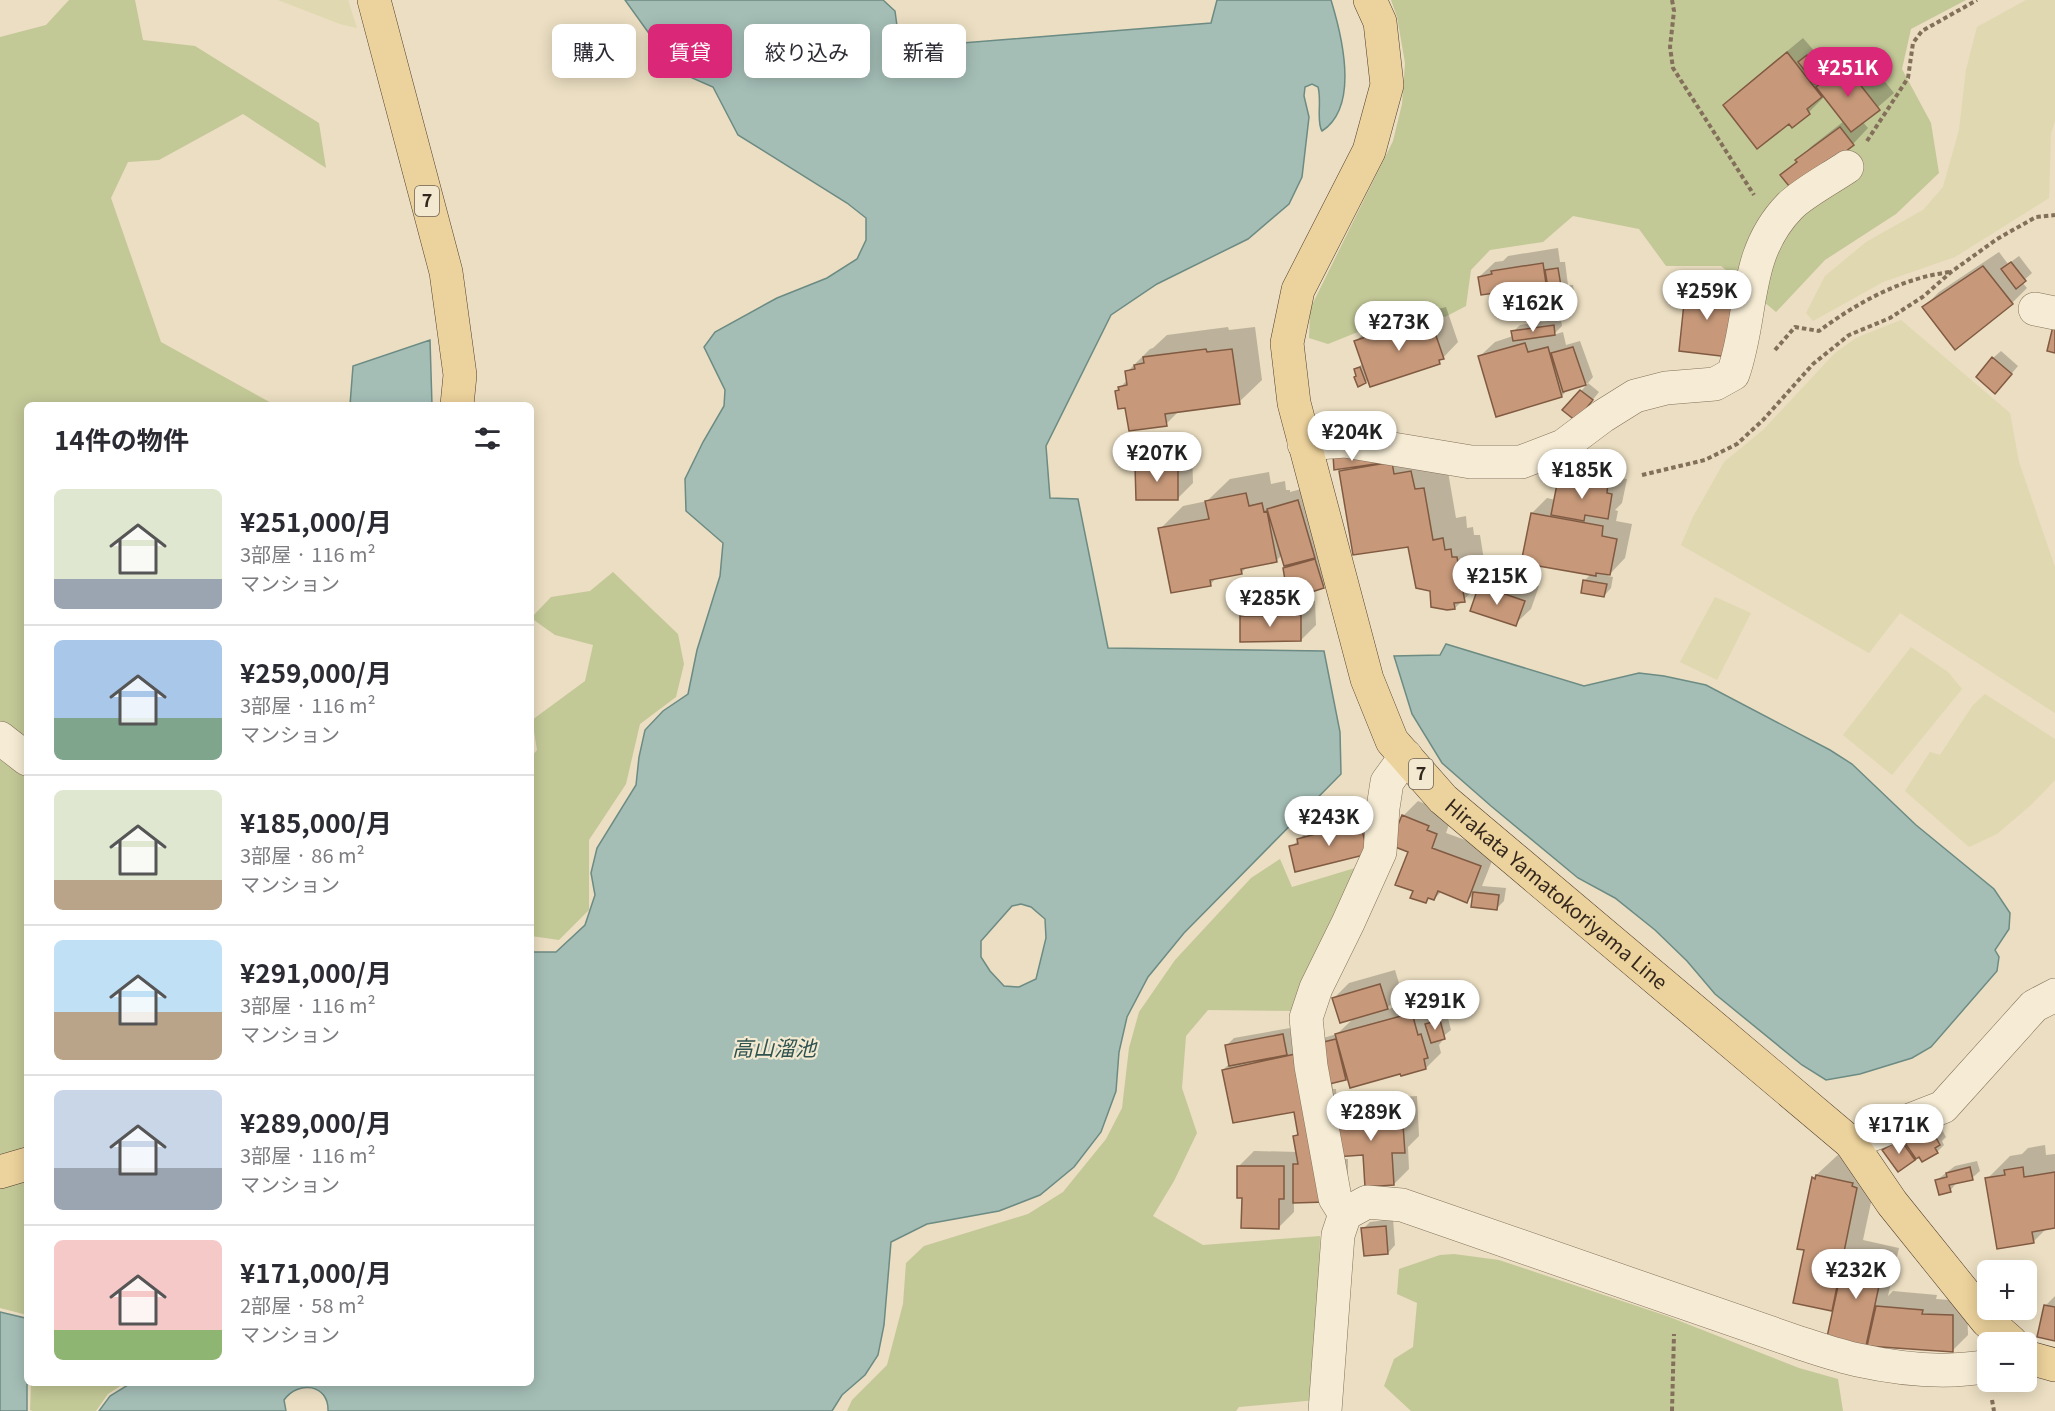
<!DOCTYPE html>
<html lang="ja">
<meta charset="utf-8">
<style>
:root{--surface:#fff;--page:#f2f2f3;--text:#2b2b33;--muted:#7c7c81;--line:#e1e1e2;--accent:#db2777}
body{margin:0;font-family:Georgia,"Noto Sans JP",serif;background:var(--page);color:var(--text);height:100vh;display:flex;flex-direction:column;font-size:22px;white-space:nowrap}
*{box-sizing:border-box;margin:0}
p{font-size:20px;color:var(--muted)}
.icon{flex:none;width:33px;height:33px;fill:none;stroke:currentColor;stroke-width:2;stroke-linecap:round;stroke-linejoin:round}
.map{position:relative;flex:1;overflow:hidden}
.sheet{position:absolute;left:24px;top:402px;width:510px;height:984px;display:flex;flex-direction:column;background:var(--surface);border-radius:9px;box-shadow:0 3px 15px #0003}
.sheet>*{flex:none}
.banner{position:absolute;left:552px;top:24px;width:570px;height:54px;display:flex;gap:12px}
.buttons{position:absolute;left:1977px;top:1260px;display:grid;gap:12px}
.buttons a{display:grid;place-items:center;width:60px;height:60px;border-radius:9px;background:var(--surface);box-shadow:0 3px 15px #0003;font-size:30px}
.price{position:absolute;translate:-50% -51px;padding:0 14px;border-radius:21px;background:#fff;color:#222;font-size:20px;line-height:39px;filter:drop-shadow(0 2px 3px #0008)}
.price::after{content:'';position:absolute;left:50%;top:36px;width:18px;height:14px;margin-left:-9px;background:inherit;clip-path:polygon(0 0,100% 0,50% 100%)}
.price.active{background:var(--accent);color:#fff}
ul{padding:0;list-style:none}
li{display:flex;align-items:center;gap:18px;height:150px;padding:0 30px}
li+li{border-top:2px solid var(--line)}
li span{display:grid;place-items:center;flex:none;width:168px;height:120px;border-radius:9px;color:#555}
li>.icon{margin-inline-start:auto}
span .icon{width:72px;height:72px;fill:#fffc;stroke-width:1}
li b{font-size:26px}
h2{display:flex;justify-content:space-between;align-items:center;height:72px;padding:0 30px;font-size:26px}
.chip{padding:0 21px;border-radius:9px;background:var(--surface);box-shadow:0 3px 15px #0003;font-size:21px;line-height:54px}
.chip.active{background:var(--accent);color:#fff}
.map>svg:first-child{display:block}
.farmland{fill:#e0d8b0}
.green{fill:#c3c897}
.water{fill:#a4beb6;stroke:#6c8b83;stroke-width:1.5;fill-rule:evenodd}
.shadow{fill:#0003;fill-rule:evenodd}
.building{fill:#c7997a;stroke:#815a42;stroke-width:1.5}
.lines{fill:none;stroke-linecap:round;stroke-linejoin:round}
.minor-casing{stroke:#83705a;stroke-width:34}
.major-casing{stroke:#513e2f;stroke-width:34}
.path{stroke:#83705a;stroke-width:4;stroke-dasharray:4.5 3;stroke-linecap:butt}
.minor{stroke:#f6ecd5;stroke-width:33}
.major{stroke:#ecd29c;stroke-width:33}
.labels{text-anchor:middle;stroke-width:4.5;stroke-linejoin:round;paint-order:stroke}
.shield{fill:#f3e9d1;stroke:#6d6254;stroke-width:1.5}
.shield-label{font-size:18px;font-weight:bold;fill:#34281e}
.street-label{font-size:20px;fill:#34281e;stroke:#f3e9d1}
.water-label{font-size:21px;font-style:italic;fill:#2e5350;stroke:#f3e9d1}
</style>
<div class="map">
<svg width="2055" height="1411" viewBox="0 0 2055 1411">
<rect width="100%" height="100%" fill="#ebdec2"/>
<path class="farmland" d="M278,0H348L357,28L340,24Z
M2026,0H2055V121L2051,133L2049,198L1955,257L1883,282L1813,321L1806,313L1825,276L1866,242L1923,210L1943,187L1959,130L1966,70L1977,27Z
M1901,320L2010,413L2019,462L2055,567V713L1900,613L1869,653L1681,545L1693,517L1724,462L1763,430L1835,353L1856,338Z
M1715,597L1751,613L1717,680L1680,662Z
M1911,647L1948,672L1962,689L1892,775L1843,735Z
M1985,694L2055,739V780L2032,804L1997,834L1969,847L1905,791L1930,752L1940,755L1973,705Z"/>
<path class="green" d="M69,0H135L143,40L195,46L319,123L326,168L243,114L159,160L128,162L111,198L161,342L275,405H27V1315L0,1308V37L46,25Z
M1391,0H1966L1911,29L1902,69L1931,123L1939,173L1896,214L1825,260L1776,312L1721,266H1666L1639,229L1573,216L1543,242L1490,250L1471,270L1466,306L1445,317L1418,308L1328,344L1309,338L1310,309L1393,141L1402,104L1405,63L1397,17Z
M613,572L678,634L684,664L676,697L640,724L626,784L589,840V910L559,940L531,936V757L537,750L532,720L585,681L593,645L555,635L531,618L551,597L590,591Z
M1280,859L1292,887L1365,865L1297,1011L1208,1010L1186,1036L1182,1088L1197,1133L1174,1181L1153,1216L1203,1245L1320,1236L1317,1400L1239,1407L1236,1411H847L852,1400L887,1365L903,1304L906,1263L924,1246L1028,1214L1063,1192L1106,1139L1122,1108L1129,1048L1139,1012L1175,960L1251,878Z
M1454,1254L1499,1260L1667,1316L1799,1368L1838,1379L1843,1411H1411L1384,1386L1394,1359L1413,1347L1417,1303L1397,1294L1399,1269L1440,1255Z
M31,1383H125L108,1394L96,1411H32L30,1410Z"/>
<path class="water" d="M625,0H883L895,11L900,48L1211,23L1217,0H1331C1342,36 1360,106 1322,131C1316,122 1322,101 1318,87L1312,84L1305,87L1304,96L1309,117L1302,177L1289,204L1248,239L1157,284L1111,315L1046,446L1050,498L1078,499L1108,648L1324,651L1340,732L1341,774L1184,933L1148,977L1127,1017L1119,1052L1116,1091L1101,1132L1074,1167L1040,1195L999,1211L927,1224L891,1242L884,1325L878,1355L865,1375L842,1395L832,1411H328C329,1384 298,1380 284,1400L286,1411H99L110,1396L131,1383H531V952H556L585,925L595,895L591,873L597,848L636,785L639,757L645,730L663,711L688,694L697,650L720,576L723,543L686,511L685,479L703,442L724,406L725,390L704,347L715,332L777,298L827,278L857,259L866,240V218L847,203L738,135L713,87L683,74L658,46ZM1021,904L1031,907L1045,919L1046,938L1036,979L1019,987L1004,986L990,971L981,957V941L1012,906Z
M430,340L432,405H350L353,366Z
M1446,644L1584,686L1639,673L1664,676L1706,685L1830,750L1852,764L1916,825L1994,889L2010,913L2009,929L1995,950L1999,957L1997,971L1931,1047L1912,1058L1860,1074L1826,1080L1802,1065L1715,994L1687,961L1655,930L1615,898L1578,878L1491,806L1442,763L1412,714L1394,656L1440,655Z
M0,1312L25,1318L27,1322V1411H0Z"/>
<path class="shadow" d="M1803,38L1830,69L1828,70L1831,73L1860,50L1894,93L1862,121L1868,128L1853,144L1782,175L1812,146L1844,121L1825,96L1809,112L1792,126L1789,122L1725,105L1740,90Z
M1558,248L1560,262H1565L1568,285H1573L1576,304L1569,311L1549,313L1553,309L1500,317L1496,291L1479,277L1495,262L1503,261L1508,256Z
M1999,252L2008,264L2019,256L2032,273L2022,282L2027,288L2012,303L1924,307L1939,292Z
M1703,270L1751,275L1743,340L1688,285Z
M1436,304L1438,309L1446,307L1458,342L1439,362L1368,379L1366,382L1357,375L1356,370L1363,363L1356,341L1371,326Z
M1561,319L1562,326L1553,335L1563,332L1566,345L1580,341L1593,377L1588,383L1569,388L1562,396L1479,357L1495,342L1513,336V332L1520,325Z
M1228,327L1229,330L1255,327L1262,380L1239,402L1179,411L1166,424L1126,407L1117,391L1128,379L1127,372L1150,349L1153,348L1167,335Z
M2001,351L2018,366L2002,385L1993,358Z
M1588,383L1599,392L1583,412L1565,410Z
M1152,451H1192L1193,483L1178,498L1137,466Z
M1334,456L1447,466L1456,518L1466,516L1467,528L1473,527L1474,535H1480L1487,579L1496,570L1539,586L1531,609L1515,624L1472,610L1481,583L1455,608L1431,589L1409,545L1341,472L1346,467Z
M1591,463L1623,468L1621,478L1627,479L1622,503L1615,510L1618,511L1616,521L1632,524L1625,558L1608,576L1613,577L1611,588L1604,596L1584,581L1591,574L1532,513L1547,498L1556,500L1558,485L1574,469L1578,470L1582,466L1587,467Z
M1269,472L1271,484L1285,481L1286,490H1290V492L1313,486L1329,541L1316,554L1322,553L1330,580L1323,587L1285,568L1290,563L1282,555L1276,561L1248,566L1241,573L1217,577L1210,585L1160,529L1183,506L1207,501L1230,479Z
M1256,601H1315L1316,625L1301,640L1241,617Z
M1418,801L1443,811L1451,819L1446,833L1496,851L1482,886L1506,888L1504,901L1497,908L1474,894L1467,901L1442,891L1434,899L1430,897L1425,901L1414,890L1403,816Z
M1375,808L1367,853L1291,847L1317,822ZM1367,819L1368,822L1305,838V834Z
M1395,970L1402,993L1385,1010L1427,998L1432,1018L1447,1014L1451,1030L1441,1038L1442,1041L1439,1045L1441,1053L1426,1068L1401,1072L1348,1075L1345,1078L1332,1082L1333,1089H1336L1337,1106H1339L1340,1109L1349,1100L1417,1096L1419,1136L1408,1147L1409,1169L1394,1184L1364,1153L1345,1154V1159H1348V1177L1326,1200L1294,1201V1212L1279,1227L1239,1166L1254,1151L1298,1152L1295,1137L1299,1132L1295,1110L1223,1070L1230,1063L1227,1045L1234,1038L1290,1028L1292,1038H1323L1337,1034L1354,1018L1334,998L1349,983Z
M1936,1119L1946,1137L1942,1141L1944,1145L1937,1152L1920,1155L1898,1170L1884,1151Z
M2045,1145L2046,1155L2055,1154V1227L2047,1228L2033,1242L1987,1179L2010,1156L2022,1154L2028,1148Z
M1840,1153L1879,1165L1863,1240L1899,1248L1888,1296L1893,1291L1937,1295L1936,1299L1967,1301L1968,1335L1953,1350L1865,1344L1835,1305L1831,1309L1806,1249L1813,1178Z
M1977,1161L1980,1171L1972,1178L1957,1182L1950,1191L1937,1180L1955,1166Z
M1393,1219L1395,1245L1388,1253L1363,1229L1370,1222Z
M2055,1296V1339L2045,1306Z"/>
<path class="building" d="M1787,52L1822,97L1807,109L1810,114L1792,128L1789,124L1757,149L1723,105Z
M1807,55L1824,77L1815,84L1798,62Z
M1844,64L1880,110L1851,132L1816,87Z
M1840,127L1854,145L1793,191L1780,175L1797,162L1795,160Z
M2011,262L2026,281L2016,289L2001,269Z
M1543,263L1550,311L1499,318L1495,293L1481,295L1478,277L1492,274L1491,271Z
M1983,266L2013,304L1955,350L1922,307Z
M1558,268L1562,292L1566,291L1569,313L1548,316V312H1552L1545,270Z
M1686,284L1736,290L1729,357L1679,351Z
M1421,318L1423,324L1431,321L1444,359L1439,360L1440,364L1370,387L1354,341Z
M1554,325L1555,335L1513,341L1511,331Z
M2053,326L2055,327V353L2047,351Z
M1525,343L1528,352L1548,347L1562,397L1496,417L1478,356Z
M1573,347L1586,385L1563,392L1551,353Z
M1206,349L1207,352L1232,349L1240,404L1165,414L1167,426L1129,431L1125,408L1118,409L1115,391L1119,390L1118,387L1127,385L1125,371L1135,369L1134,365L1144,363L1143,357Z
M1992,357L2012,374L1995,394L1976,377Z
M1360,367L1366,383L1358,387L1354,377L1356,376L1354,369Z
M1580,390L1593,400L1576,421L1562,410Z
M1333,455L1389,462L1334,470Z
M1392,462L1394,474L1411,471L1415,489L1424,488L1433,540L1443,538L1445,550L1451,549L1452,557H1457L1465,602L1454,603L1455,609L1447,610L1431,607L1430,591L1416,588L1408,547L1353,555L1339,471Z
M1135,466H1178V500H1136Z
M1575,478L1608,483L1607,493L1612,494L1608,519L1585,515L1584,521L1551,515L1557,484L1564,485L1565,480L1574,482Z
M1246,493L1249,506L1262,503L1264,512L1267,511L1277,562L1241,569L1242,574L1210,580L1211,586L1171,593L1158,528L1209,519L1205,501Z
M1298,500L1315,558L1284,566L1267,509Z
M1531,513L1603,526L1602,536L1617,539L1610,575L1596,573V576L1521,563Z
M1315,559L1324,588L1296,597L1292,586H1286L1283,568Z
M1583,580L1607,584L1604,597L1581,593Z
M1479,585L1525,601L1516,626L1470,611Z
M1301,615V641L1240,642V616Z
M1402,815L1429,826L1427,830L1437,834L1432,848L1481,866L1467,903L1438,891L1434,900L1428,898L1426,903L1410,898L1413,891L1395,885L1408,852L1390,845Z
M1360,822L1368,854L1295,872L1289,846L1298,844L1297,839Z
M1473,892L1499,895L1497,910L1471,907Z
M1380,984L1388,1009L1340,1023L1332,998Z
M1412,1013L1418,1035L1421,1034L1428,1058L1424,1059L1426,1069L1401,1076L1400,1074L1350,1088L1335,1034Z
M1440,1020L1445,1039L1431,1043L1425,1024Z
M1283,1034L1287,1055L1229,1066L1225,1045Z
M1336,1039L1346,1080L1321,1086L1315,1044Z
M1300,1053L1326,1202L1293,1203V1164H1298L1293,1136L1298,1135L1294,1112L1233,1123L1222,1070Z
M1402,1110L1405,1153H1392L1394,1185L1365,1187L1363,1155L1335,1157L1332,1114Z
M1929,1125L1940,1145L1935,1148L1938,1153L1922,1162L1919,1157L1916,1159L1903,1140Z
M1900,1139L1915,1160L1898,1172L1882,1150Z
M1237,1166H1284V1199H1279V1229L1241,1228L1242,1198H1237Z
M1970,1167L1973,1180L1949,1185L1951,1192L1939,1195L1935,1180L1947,1177L1946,1173Z
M2023,1167L2024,1177L2055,1172V1228L2032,1232L2034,1243L1997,1249L1985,1178L2005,1175L2004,1170Z
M1816,1175L1853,1183L1852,1186L1857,1188L1832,1311L1793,1303L1804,1250L1797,1249L1812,1177L1815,1179Z
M1386,1226L1388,1254L1364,1256L1361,1228Z
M1845,1254L1884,1263L1866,1346L1827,1337Z
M2044,1305L2055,1307V1341L2037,1337Z
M1876,1306L1923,1310L1922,1314L1953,1315V1352L1867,1346Z"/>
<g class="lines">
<defs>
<path id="minor" d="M2035,309L2055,313
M1304,444L1345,441L1471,462H1521L1563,446L1603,416L1635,396L1666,388L1715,384L1733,374C1754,315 1742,255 1790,206C1803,193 1831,178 1847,167
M0,738L27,759
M1851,1143L1943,1107L2034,1006L2055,995
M1345,1214L1335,1198L1311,1066L1306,1018L1316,988L1348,923L1380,852L1383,808L1387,782L1406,756
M1325,1411L1338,1235L1345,1214L1367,1202L1402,1205L1800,1343C1819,1349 1839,1356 1858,1360C1899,1369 1947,1374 1988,1366"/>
<g id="major">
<path d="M374,0L446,272L460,375L457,405"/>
<path id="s1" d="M1370,0L1380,22L1387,85L1369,151L1298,290L1287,343L1294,403L1367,679L1392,741L1443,799L1851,1143L1892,1203L1987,1321L2011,1342"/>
<path d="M0,1172L27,1164"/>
<path d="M2026,1357L2055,1365"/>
</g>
</defs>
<use href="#minor" class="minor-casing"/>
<use href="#major" class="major-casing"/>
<path class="path" d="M1672,0L1674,11L1670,47L1673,68L1754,195
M1867,141L1908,78L1913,43L1922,31L1977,0
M1775,350L1795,327L1819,331C1857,303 1901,278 1950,272
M1597,469L1604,460
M1642,475L1705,460L1737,444L1763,420L1813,364L1849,335L1890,318L1924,296L1951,272L1997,239L2036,217L2055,215
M1992,1400L1994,1411
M1672,1411L1674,1334"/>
<use href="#minor" class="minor"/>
<use href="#major" class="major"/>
</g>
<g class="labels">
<g class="shield">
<rect x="415" y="186" width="24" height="30" rx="4.5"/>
<rect x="1409" y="759" width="24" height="30" rx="4.5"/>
</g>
<g class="shield-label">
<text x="427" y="207">7</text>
<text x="1421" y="780">7</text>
</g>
<g class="street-label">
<text dy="7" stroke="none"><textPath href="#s1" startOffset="1004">Hirakata Yamatokoriyama Line</textPath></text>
</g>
<g class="water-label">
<text x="774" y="1056">高山溜池</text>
</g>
</g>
</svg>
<div class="buttons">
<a>+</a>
<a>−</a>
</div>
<b class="price active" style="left:1848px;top:98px">¥251K</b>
<b class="price" style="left:1707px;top:321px">¥259K</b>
<b class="price" style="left:1533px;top:333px">¥162K</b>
<b class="price" style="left:1399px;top:352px">¥273K</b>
<b class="price" style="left:1352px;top:462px">¥204K</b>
<b class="price" style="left:1157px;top:483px">¥207K</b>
<b class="price" style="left:1582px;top:500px">¥185K</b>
<b class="price" style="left:1497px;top:606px">¥215K</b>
<b class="price" style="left:1270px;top:628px">¥285K</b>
<b class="price" style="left:1329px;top:847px">¥243K</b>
<b class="price" style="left:1435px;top:1031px">¥291K</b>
<b class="price" style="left:1371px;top:1142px">¥289K</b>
<b class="price" style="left:1899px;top:1155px">¥171K</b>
<b class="price" style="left:1856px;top:1300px">¥232K</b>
<div class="banner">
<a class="chip">購入</a>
<a class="chip active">賃貸</a>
<a class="chip">絞り込み</a>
<a class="chip">新着</a>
</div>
<section class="sheet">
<h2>14件の物件<svg class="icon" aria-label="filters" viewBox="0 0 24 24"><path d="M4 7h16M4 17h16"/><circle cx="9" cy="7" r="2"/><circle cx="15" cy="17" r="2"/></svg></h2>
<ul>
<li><span style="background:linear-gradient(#dfe7d0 75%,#9aa5b1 0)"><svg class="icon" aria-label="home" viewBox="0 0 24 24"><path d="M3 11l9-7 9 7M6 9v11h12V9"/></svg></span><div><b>¥251,000/月</b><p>3部屋 · 116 m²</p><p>マンション</p></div></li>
<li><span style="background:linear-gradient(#a9c7e8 65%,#7fa58c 0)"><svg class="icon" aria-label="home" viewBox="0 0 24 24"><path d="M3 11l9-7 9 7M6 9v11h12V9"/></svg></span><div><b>¥259,000/月</b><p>3部屋 · 116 m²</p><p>マンション</p></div></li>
<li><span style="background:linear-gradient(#dfe7d0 75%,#b9a48a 0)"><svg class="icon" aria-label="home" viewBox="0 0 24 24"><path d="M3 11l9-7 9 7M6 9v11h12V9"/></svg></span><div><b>¥185,000/月</b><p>3部屋 · 86 m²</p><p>マンション</p></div></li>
<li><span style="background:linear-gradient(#bfe0f5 60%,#b9a48a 0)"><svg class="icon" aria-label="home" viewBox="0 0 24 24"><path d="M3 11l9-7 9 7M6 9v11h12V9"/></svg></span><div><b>¥291,000/月</b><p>3部屋 · 116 m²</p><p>マンション</p></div></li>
<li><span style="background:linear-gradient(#c9d6e8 65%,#9aa5b1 0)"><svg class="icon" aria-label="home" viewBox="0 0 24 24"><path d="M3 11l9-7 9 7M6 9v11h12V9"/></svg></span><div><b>¥289,000/月</b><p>3部屋 · 116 m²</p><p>マンション</p></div></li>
<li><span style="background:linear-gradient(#f6c9c9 75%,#8fb573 0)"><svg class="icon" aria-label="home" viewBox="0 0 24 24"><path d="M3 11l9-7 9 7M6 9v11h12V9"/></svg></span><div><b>¥171,000/月</b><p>2部屋 · 58 m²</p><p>マンション</p></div></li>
</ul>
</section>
</div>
